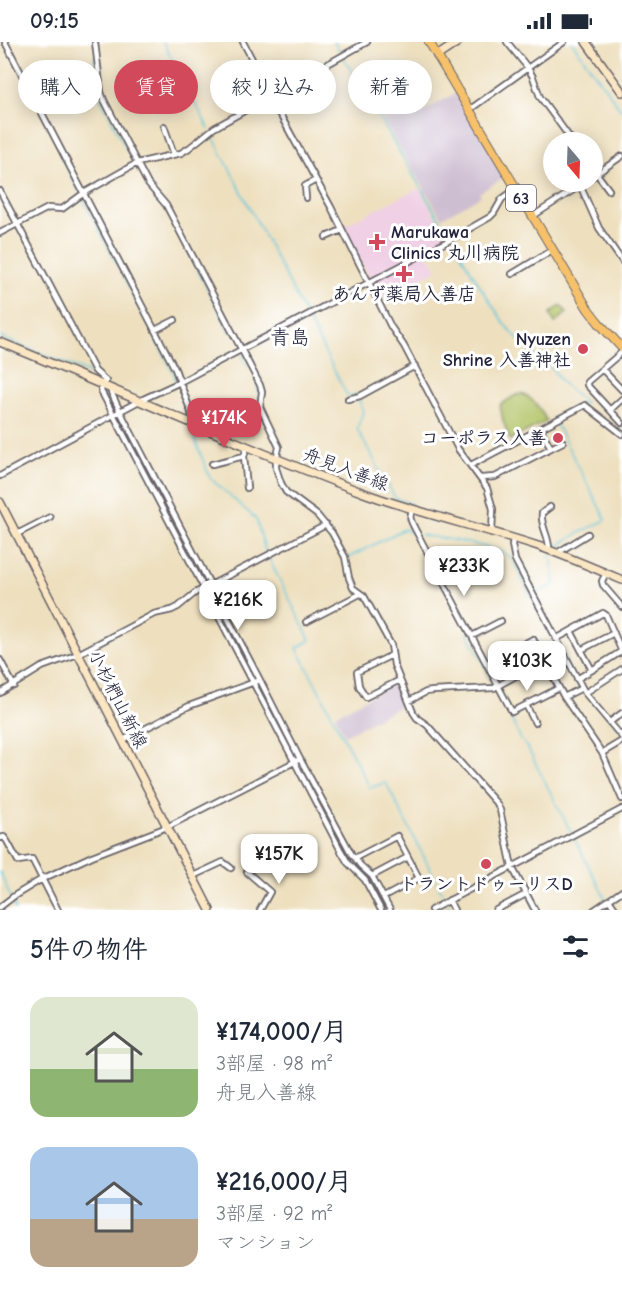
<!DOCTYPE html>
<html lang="ja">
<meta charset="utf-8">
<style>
:root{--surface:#fff;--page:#f6f6f7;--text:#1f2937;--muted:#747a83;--accent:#d1495b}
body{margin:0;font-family:"Comic Neue","Klee One",sans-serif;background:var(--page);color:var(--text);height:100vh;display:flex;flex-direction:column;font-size:22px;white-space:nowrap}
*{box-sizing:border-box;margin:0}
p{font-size:20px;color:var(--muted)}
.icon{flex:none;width:33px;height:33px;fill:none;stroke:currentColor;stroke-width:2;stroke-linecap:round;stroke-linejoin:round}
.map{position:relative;height:868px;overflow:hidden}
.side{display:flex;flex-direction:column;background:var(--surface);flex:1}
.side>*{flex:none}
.guide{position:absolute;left:18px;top:18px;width:586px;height:54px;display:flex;gap:12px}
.needle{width:39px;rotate:161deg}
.fabs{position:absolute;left:543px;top:90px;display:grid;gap:12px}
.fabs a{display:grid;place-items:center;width:60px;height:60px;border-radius:50%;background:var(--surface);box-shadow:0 3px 15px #0003;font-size:30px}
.price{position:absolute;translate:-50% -51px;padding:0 14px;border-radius:12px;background:#fff;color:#222;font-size:20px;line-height:39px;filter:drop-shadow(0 2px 3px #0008)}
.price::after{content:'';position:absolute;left:50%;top:36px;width:18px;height:14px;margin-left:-9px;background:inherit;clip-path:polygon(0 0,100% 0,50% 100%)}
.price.selected{background:var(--accent);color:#fff}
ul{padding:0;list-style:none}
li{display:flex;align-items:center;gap:18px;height:150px;padding:0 30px}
li span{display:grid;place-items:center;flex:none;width:168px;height:120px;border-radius:18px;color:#555}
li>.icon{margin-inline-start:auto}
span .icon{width:72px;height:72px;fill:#fffc;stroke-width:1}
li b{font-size:26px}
h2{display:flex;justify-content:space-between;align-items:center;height:72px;padding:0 30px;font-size:26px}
.chip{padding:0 21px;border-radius:27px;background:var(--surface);box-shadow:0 3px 15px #0003;font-size:21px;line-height:54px}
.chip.selected{background:var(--accent);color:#fff}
.status{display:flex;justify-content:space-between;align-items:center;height:42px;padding:0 30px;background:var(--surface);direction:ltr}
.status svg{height:16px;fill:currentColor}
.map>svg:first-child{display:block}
.built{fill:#f0d0e5}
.industrial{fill:#cebed2}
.green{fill:#b1c265;stroke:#6a7250;stroke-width:1.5}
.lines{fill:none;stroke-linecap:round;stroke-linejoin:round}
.stream{stroke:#5cc3da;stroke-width:1.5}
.street-casing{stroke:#696469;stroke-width:8}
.secondary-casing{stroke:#696469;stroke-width:10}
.primary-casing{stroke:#696469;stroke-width:10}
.street{stroke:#fff;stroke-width:4.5}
.secondary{stroke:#fbe6c4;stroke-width:7}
.primary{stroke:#f6c16b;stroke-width:8}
.poi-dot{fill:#d1495b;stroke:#fff;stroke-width:2}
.labels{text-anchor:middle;stroke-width:6;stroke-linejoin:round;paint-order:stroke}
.shield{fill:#fff;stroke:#646476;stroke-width:1.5}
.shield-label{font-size:16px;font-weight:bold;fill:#22223b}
.poi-label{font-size:18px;font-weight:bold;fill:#22223b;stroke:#fff}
.street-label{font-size:18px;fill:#22223b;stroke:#fff}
.neighbourhood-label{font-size:20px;fill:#22223b;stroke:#fff}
</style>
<div class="status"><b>09:15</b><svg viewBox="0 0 49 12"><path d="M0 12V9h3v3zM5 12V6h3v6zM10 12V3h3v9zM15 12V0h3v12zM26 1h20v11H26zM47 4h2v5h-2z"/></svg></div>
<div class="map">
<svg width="622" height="868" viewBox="0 0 622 868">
<rect width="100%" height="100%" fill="#fff"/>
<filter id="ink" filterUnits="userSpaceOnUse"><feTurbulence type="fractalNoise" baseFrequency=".0167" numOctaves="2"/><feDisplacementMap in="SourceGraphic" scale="12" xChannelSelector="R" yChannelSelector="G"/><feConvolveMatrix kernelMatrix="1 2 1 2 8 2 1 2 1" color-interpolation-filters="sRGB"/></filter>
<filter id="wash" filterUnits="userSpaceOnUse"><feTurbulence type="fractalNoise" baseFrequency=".008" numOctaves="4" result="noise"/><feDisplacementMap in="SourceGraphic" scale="24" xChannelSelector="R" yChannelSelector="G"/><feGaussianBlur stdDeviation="1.35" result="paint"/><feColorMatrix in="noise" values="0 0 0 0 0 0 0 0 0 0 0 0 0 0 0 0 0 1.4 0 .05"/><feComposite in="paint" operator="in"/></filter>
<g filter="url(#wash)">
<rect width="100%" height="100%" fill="#eee0bf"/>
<path class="built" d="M419,146L448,197L426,209L437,228L380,257L343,184Z"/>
<path class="industrial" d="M456,51L506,135L479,151L481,154L442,176L383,78L403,66L411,77Z
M398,640L406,661L345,693L335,673Z"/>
<path class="green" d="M263,32L273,41L281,46L269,53L256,35Z
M561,263L567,271L555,281L550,272Z
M522,352C535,357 540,368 547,379L510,398L503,379L500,363L516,353Z"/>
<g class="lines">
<path class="stream" d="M163,0L209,87
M334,0L341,12
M572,0L622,69
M94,14L99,54L134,121
M344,16L450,195
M211,91L348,355L357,352
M62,117L80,151
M147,144L150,151L164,164L230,290
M82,155L173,330L190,374
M453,199L483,249L506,284L533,313L542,317L549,322L564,343L585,360L553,376L606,478L577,492L555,506
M0,295L97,334
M240,310L248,325
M257,342L259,358
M105,348L255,637
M359,357L363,370L357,387L395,456L411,462V464
M259,366L265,381
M190,385L210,436L256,477L266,511L310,598L297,606L370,746L384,741H386L451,868
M280,444L285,452L290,456
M311,471L320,480
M409,480L413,490
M327,488L344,518L404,487L416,492
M421,493C438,496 502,504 511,516C519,527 524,542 530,554
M536,552L555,542L551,512
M532,555L579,646
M467,590L502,656L520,696L528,707L605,856
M257,641L297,716
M590,654L611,677
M614,680L622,690
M299,721L335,791L351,818L370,837L385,868
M0,830L10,854
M13,859L15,868"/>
</g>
</g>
<g filter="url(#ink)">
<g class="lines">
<defs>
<path id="street" d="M5,0L175,327L191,370L193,382
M95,0L101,50L104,58L148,142L166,163L260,343L262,350L260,365L279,405L276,420V426L281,441L286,450L317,473L332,491L345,515L349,536L353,546L364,554L391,603L394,623L413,670L417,676L427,683L497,762L500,768L512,825L535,868
M243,0L252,17L255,37L282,76L331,165L391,285L404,304L458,407L487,446L493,467L492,491
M507,0L528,26L533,35L540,55L573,100
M238,46L255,37
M469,68L564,0
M164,84L174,112
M597,132L609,148
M592,135L622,114
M580,143L599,186L622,219
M0,149L95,329L106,339L101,342V349L341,809L348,821L365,838L381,868
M306,156L305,144L316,138
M533,174L586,140
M0,191L48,166L62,167L84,151L137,121L181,111L189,106L214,86L367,0
M326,195L342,188
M512,232L552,208
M155,288L175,278
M622,310L587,340V343L622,381
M603,328L622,348
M111,346V350L120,369L260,638L189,664L123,698
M348,357L360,354L415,324
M610,368L622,357
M551,406L563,400
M244,414L247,446
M212,422L244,414L247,405
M471,423L585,363L622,392
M0,434L139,359L180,340L448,199L490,175L494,171L502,157L516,147
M481,436L495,435L551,406L540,386
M413,467C408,475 411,479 415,487L512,670L559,646
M17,492L50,475
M513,497L512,503L515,518L585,651L622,695
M549,508C550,495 540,484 542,471L550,465
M557,511L588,492
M606,531L602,539L603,543L622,565
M306,580L360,552
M571,589L592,628L622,609
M472,594L501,579
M556,597L603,571L606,573L622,610
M581,608L614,591
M392,613L357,630L359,644L366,655L400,638
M0,618L14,644
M486,622L533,597L564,655L602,711L622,757
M577,637L592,628
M0,651L42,625L78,612L154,572L172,568L178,565L195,551L326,483
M585,651L622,627
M564,655L582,646
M409,659L426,650L433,649L494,646L562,608
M526,663L535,681
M610,680L622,671
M602,711L622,699
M300,717L352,813L355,816
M0,796L4,795L7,799L18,819L32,817L58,868
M247,830L270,850L260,868
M193,834L223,820L231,826
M372,834L360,823L355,816L397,794L408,815L372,834L390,868
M384,855L419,836L408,815
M449,858L454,868
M609,858L616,868
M0,865L14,854L42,837L92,814L167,785L300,717L260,638
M431,868L622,767
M496,868L526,852
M594,868L622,849"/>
<path id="secondary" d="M586,0L622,50
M437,14L458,0
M0,300C122,350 241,405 364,451C421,472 480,485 538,504C566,514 594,526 622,538
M0,460L210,868"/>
<path id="primary" d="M429,0L588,267L599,281L622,306"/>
</defs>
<use href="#street" class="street-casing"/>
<use href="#secondary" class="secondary-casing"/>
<use href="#primary" class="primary-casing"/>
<use href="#street" class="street"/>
<use href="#secondary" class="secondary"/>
<use href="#primary" class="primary"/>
</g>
</g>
<g class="poi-dot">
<path d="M374 191h6v6h6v6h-6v6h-6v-6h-6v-6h6z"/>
<path d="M401 223h6v6h6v6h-6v6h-6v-6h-6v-6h6z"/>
<circle cx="583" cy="307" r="6"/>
<circle cx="558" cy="396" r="6"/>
<circle cx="486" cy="822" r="6"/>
</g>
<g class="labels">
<rect class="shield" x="506" y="143" width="30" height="26" rx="4.5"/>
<g class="shield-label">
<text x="521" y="162">63</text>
</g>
<g class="poi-label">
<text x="391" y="196" text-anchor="start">Marukawa<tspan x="391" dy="21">Clinics 丸川病院</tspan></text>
<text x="404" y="258">あんず薬局入善店</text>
<text x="571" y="303" text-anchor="end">Nyuzen<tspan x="571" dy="21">Shrine 入善神社</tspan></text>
<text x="546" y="402" text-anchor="end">コーポラス入善</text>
<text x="486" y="848">トラントドゥーリスD</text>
</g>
<g class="street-label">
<text transform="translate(346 427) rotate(21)" y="6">舟見入善線</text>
<text transform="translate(118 657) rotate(63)" y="6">小杉椚山新線</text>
</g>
<g class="neighbourhood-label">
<text x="290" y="302">青島</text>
</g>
</g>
</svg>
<div class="fabs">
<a><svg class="needle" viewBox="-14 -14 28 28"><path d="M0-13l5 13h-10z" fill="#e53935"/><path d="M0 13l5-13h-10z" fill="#747a83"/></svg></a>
</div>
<b class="price selected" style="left:224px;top:407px">¥174K</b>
<b class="price" style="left:464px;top:555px">¥233K</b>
<b class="price" style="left:238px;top:589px">¥216K</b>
<b class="price" style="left:527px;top:650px">¥103K</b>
<b class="price" style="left:279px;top:843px">¥157K</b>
<div class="guide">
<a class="chip">購入</a>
<a class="chip selected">賃貸</a>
<a class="chip">絞り込み</a>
<a class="chip">新着</a>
</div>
</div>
<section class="side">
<h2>5件の物件<svg class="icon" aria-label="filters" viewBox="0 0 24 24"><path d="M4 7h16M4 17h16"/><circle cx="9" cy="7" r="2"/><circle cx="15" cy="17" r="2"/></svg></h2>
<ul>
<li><span style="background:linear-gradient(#dfe7d0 60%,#8fb573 0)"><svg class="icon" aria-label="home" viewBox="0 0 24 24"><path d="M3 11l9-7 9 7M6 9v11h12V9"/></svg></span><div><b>¥174,000/月</b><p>3部屋 · 98 m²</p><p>舟見入善線</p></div></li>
<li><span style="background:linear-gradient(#a9c7e8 60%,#b9a48a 0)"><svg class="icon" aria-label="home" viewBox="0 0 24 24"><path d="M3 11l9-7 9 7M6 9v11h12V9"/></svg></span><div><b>¥216,000/月</b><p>3部屋 · 92 m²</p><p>マンション</p></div></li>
</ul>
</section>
